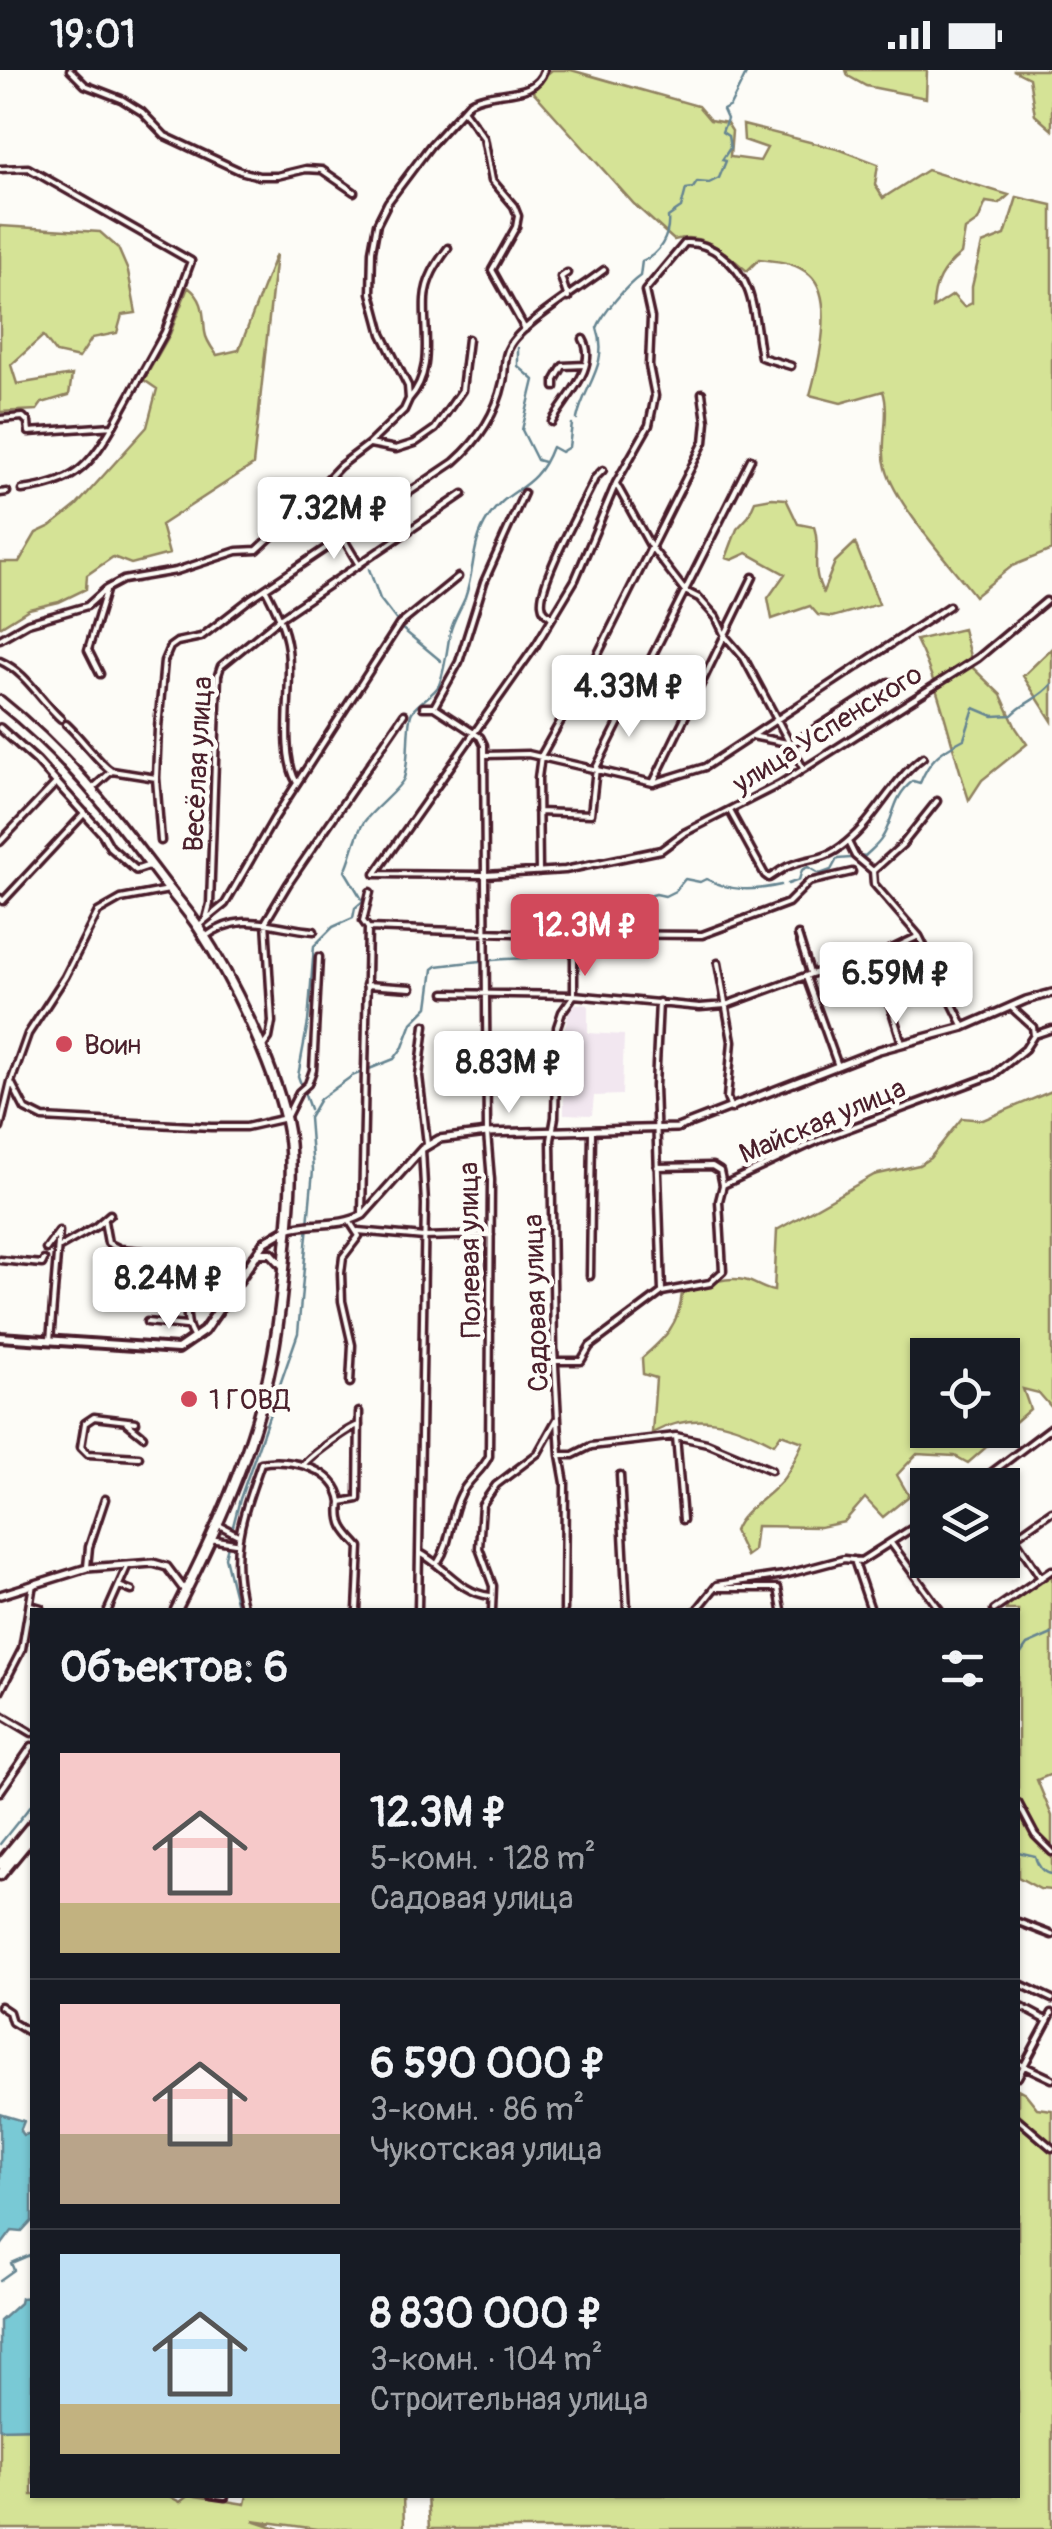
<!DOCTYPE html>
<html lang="ru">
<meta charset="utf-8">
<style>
:root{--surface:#171b24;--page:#20242c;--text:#f1f3f6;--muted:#9ea1a6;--line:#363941;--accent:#d1495b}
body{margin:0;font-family:Pangolin,sans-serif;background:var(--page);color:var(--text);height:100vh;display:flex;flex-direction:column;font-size:38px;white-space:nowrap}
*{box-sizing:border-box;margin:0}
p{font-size:32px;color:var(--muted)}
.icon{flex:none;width:55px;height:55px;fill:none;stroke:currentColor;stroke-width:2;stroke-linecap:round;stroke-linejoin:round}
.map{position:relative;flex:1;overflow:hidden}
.panel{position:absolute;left:30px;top:1538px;width:990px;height:890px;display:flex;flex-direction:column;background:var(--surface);border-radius:0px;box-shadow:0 2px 8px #0004}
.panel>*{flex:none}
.buttons{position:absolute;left:910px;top:1268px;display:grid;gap:20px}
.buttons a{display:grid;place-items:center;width:110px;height:110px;border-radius:0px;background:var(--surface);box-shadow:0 2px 8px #0004;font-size:50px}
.price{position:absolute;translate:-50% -85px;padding:0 22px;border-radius:10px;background:#fff;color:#222;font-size:32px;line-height:65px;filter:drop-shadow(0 2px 5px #0008)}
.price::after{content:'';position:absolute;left:50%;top:60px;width:30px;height:22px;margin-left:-15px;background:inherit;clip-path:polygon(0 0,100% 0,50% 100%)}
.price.current{background:var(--accent);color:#fff}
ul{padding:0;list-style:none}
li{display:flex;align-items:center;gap:30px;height:250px;padding:0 30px}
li+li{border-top:2px solid var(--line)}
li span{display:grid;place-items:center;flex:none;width:280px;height:200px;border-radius:0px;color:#555}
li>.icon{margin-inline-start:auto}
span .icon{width:120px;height:120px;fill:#fffc;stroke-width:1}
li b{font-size:42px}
h2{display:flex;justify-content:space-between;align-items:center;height:120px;padding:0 30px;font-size:42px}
.status{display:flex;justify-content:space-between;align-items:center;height:70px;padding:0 50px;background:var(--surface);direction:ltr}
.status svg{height:28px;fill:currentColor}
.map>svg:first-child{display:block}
.built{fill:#f2e7f0}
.green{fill:#d5e396;stroke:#908160;stroke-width:2.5;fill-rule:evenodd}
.water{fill:#79c9d5;stroke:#668591;stroke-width:2.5}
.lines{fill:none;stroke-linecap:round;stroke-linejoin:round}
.stream{stroke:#668591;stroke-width:2.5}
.minor-casing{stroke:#4a1f2b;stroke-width:11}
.tertiary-casing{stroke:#4a1f2b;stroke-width:12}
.secondary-casing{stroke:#4a1f2b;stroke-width:14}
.primary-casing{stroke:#4a1f2b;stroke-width:15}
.minor{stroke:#fdfcf7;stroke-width:4}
.tertiary{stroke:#fdfcf7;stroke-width:5}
.secondary{stroke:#fdfcf7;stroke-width:6}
.primary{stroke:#fdfcf7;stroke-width:8}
.poi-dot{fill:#d1495b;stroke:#fdfcf7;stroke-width:4}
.labels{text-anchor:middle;stroke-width:9;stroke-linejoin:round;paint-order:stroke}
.street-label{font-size:28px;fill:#4a1f2b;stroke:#fdfcf7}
.poi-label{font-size:28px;fill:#4a1f2b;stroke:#fdfcf7;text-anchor:start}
</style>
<div class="status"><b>19:01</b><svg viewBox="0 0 49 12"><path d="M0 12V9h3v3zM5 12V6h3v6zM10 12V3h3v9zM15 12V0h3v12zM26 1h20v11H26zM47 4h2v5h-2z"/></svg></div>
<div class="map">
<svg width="1052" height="2459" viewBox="0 0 1052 2459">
<rect width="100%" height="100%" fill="#fdfcf7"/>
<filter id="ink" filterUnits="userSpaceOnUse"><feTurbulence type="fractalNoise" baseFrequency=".01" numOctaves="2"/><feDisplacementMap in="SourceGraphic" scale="20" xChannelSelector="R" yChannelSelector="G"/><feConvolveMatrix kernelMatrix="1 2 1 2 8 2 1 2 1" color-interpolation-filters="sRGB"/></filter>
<g filter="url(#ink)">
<path class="built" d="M571,933L588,935V963L624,965L622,1025L594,1026L592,1045L564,1044L563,965Z"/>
<path class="green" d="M552,0H571L698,36L710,50L727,53L732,61L730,87L760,91L767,78L744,70L743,55L841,80L878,94L875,115L883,128L927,100L1009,125L999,134L986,132L978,151L965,160L961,184C942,199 933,214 933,238L953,225L964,237L972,233V217L982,174L1005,165L1017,127L1052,135V480L1012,496L975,526C951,495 895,434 886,398C879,374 891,346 883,321L841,333L810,325C818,296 836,228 810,205C796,192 777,191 759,189L747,201C726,183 704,161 674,170L634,134L530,18Z
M846,0H927L926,28L866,16L848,6Z
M1013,0H1052V60L1035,45L1029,8Z
M0,156L100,162L118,178L128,201L136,243L122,245L117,263L92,268L79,288L56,283L43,266L11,295L17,314L72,305L69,325L42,333L37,340L0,342Z
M276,184L253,395L161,455L169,484L131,494L113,487L87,505L86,519L59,532L29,539L0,557V492H19L36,463L51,456L76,436L147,357L157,319L144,310L170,264L188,217C205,230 203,244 205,262C206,271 212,278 217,285L239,280Z
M772,428L786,429L798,454L814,457C822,481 809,495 823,522L835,492L855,473L879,534L832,547L818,545L810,536L772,549L768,528L785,504L747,483L732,490L726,488L737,459L748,447L755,431Z
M963,559L973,598L1001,625L1016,658L1027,674L982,710L969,730C951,677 941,619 916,570Z
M1052,578V651L1023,606Z
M1052,1021V1338L1039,1323L1023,1319L1030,1339L968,1393L955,1386L917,1384L897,1405L909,1426L883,1447L865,1428L844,1452L820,1457L756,1456L753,1481L746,1486L734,1461C742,1439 769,1428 784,1408C792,1397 797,1384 803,1372L781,1364L774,1374C732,1352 697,1340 652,1363L656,1308L643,1304L642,1288C665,1268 679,1255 682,1223C703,1216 721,1206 744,1210C755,1212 762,1219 774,1221L777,1160L874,1105L919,1095L930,1088L962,1048L983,1050ZM928,1285H1002V1360H928Z
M1052,1504V1704L1037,1710L1052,1746V1820L1040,1819L1018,1807V1540H1006L1008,1535Z
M1018,2019L1025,2023L1037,2038L1052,2040V2459H429L427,2425H1018Z
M32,2358V2425H167L180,2432L189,2425L245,2434L247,2425H403L404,2459H317L253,2450L280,2459H0V2359Z"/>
<path class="water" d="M0,2044L24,2051L20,2061L23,2065L32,2063V2151L22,2162L12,2161L0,2177Z
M32,2227V2358L0,2359V2251L20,2233L21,2228Z"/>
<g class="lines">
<path class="stream" d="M518,278V296L534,310L522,360L537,390L544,392
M577,349C583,317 610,295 597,258C603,243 627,215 640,206L642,191C659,185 670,166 668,147L681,138L686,119L693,118L697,112L709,113L719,108L726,91L722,90L730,78L728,66L722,62L727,49L723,40L730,36L748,0
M369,499L380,529L397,551
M400,557L441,591
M860,785L865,786C871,780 878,775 882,768C895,747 892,727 913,711L920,713C930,688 941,681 964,669L974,638L993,646L1012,645C1025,631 1040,629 1052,614
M788,814L799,810L802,800L808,797L820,804L831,800L837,789L851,788
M310,1039L298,1006L308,952L314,876L333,857L353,848L355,838L363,831L345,801C353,785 354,767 364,752C374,738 401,718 404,708C410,690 406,652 412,642C419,631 434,625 439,615C445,600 447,579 450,563C453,550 460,540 465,528C475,500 471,474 488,448C510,415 535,423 552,377L561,382L569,377L572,354
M238,1540L225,1487L240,1429L298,1263L313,1100L309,1048L320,1029L352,1006L394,989L403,977L412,953L428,937L433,899L437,896C467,892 498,889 527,888L545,869L576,856L587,839L605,828L633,830L656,824L665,826L675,821L685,809L700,812L706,809C732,822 753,821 781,815
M1018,1588L1027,1575L1052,1564
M0,1774L32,1734
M1018,1782L1035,1786C1037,1795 1043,1804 1052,1804
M0,2210L14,2200L11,2193L32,2184"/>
<defs>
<path id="minor" d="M70,0L85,15L121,29L142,42L165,66L240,101L259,106H277L306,99L322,100L354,122
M464,41L484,68L492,110L514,136L518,146L516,157L492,200L525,259
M0,99L28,98L191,191L165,262L113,356L29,362L28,352L23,347L0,349
M567,203L561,207L568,228
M791,296L761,287C753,248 757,212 722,186C711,177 699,172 685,173L645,221L651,248L649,296L655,326L649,355L616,413L575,510L536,575L375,804L486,805L565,800L661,780L684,763L780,714L978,588L1046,531
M555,317V310L563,296L585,295
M409,329C435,300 423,263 425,229C426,209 437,193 448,178
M552,352C565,328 599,297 583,269
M370,374L396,379L415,373L435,359L462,320L468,269
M616,414L651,477L685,521L699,528L716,547L725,566L744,588L803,698
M22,420C73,413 87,400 113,356
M0,423L7,422
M287,452L340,396L369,374L404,340L409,329L408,316L382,264L371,223L372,181L377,154L388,132L430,76L470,32C494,18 535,30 544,0
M266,520C276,539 285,557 288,579C293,617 278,681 297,713
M551,547C546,542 543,542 542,534C539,511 584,433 595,408L603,400
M0,569L28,553L87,536L106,519L123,510L176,501L237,481L257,480L287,452L318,440L331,448L359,495
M0,591C26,602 40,630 61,649
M100,604L88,580L106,521
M423,637H434L459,592L484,512L524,423
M434,637L480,667L484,675L487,1063L491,1110L489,1386C483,1401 468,1409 461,1424C449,1446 452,1471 438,1492
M66,654C78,664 102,697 112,701
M752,666L787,673L796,671L889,612
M484,685L528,684L653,713
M653,713L705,697L949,536
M653,713L753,507
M93,718L112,701L156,708
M730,741L765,805L769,808C776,804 783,798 789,796C813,786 823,792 846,773C877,748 892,710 923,687
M538,742L591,744L596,698L751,389
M161,771L156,708L158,658L164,591L170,577L177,572L201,567L250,529L454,392C478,371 496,344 503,312C506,299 503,286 511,274C524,253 582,217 604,200
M0,772L57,712
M848,772L855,786L873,801
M873,801L874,814L919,866L964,957
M873,801L902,775L937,731
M539,802L538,708L541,686L598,584L704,372L706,351L702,323
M0,828L3,831L85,743
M206,849L210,834L218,605L221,596L280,548L463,424
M198,856L225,834L274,749L399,555L458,507
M368,858L542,864
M368,858L363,851L370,822
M798,865L810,903
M205,867C243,839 272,858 314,861
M875,887L902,973
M718,893L732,971L727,1028L731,1039
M806,907L838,996
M366,915L411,918
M445,923L574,925L700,937L726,935L811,904L875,887L919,866
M659,932L655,1016L662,1221
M425,955L419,1006L427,1074
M1034,965L1052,959
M264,975L269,968L272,952L266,851L288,814L404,644
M11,1012L25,1039L43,1048L211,1057H246L286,1048L299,1022L308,1014L313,1000L319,887
M0,1058L11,1012L28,964L65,907L98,842L121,829L169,820
M657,1097L712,1096L720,1101L723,1115
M362,1143L368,858
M104,1151L108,1173L120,1179L143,1181
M358,1161L424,1167L491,1165
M60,1177L95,1157L110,1144
M46,1179L59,1161L50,1271
M0,1190L42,1194L44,1190
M178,1191C197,1215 177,1247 195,1269
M590,1206L592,1062
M662,1222L710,1213L723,1201L719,1131L723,1115L826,1067L993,1005L1025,979L1034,965L1033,957L1012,938
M147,1252L186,1256
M557,1291H581L590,1276L661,1223
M350,1313L352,1275L342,1231L341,1203L343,1187L359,1166L350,1152
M136,1352L94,1347L85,1353L81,1377L88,1384L139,1387
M127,1353L143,1366
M676,1366L683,1450
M560,1385H573L591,1376L676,1366L707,1373L771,1400
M303,1395C312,1385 348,1358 359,1355
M620,1405L627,1540
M975,1415L1052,1357
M1002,1448L1041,1508
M217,1454L238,1465
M210,1469L235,1473
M891,1473L940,1540
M1002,1476L1052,1441
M420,1483C445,1496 460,1523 490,1526
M854,1490L871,1540
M87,1497L89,1477L105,1429
M119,1516L132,1521
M716,1518H778L782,1540
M31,1535L41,1538
M108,1540L127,1497
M244,1540C228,1483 242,1447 261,1393C290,1387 337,1399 341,1432
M357,1540L360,1477C345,1461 338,1455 341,1432L358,1429L359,1342
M418,1540L425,1134L422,1079
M492,1540L493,1516L479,1478L482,1435L496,1415L538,1383L557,1349
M564,1540L565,1413L560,1385L554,1278L551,1070L555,1047L557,957L562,942L574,925V864L702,865L788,833L809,812L852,802
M697,1540L717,1515L784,1505L844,1489L861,1491L928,1448
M994,1540L1052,1500
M0,1622L22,1579L33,1514
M0,1644L32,1663
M0,1722L32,1676
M1018,1733L1035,1765L1052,1782
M1018,1852L1052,1865
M1018,1913L1052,1929
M1018,1935L1048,1951
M0,1936L9,1942L12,1952L32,1964
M1018,1993L1052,2009
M1018,2007L1052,1943
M1018,2049L1052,2078
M211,2425L225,2427"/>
<path id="tertiary" d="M0,658L37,691L102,763L110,777L136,800L151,795
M287,1159C312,1151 339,1158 363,1145L422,1079L439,1069L487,1063L677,1058L879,980L964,957L1026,930L1052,923
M0,1525L87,1498L153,1493L167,1497L185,1521"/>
<path id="secondary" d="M254,1187L260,1183H271L283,1196
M0,1267L178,1279L204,1261L265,1172L287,1159"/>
<path id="primary" d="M0,631C69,686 110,741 162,810C174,826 188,841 199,858C232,908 273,993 286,1051C294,1087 290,1129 287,1165C283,1212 279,1261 268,1308C250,1388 213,1467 176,1540
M0,1794L32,1755
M0,1805L32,1766"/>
</defs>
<use href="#minor" class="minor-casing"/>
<use href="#tertiary" class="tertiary-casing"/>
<use href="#secondary" class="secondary-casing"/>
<use href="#primary" class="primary-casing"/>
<use href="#minor" class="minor"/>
<use href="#tertiary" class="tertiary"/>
<use href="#secondary" class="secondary"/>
<use href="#primary" class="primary"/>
</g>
</g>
<g class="poi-dot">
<circle cx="64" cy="974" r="10"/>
<circle cx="189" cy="1329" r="10"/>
</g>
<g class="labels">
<g class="street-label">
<text transform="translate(827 658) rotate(-32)" y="10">улица Успенского</text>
<text transform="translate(197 694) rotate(-87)" y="10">Весёлая улица</text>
<text transform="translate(822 1050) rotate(-23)" y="10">Майская улица</text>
<text transform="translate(469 1180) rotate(-91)" y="10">Полевая улица</text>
<text transform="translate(535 1233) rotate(-92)" y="10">Садовая улица</text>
</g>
<g class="poi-label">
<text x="84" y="984">Воин</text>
<text x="209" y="1339">1 ГОВД</text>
</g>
</g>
</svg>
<div class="buttons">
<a><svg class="icon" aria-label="locate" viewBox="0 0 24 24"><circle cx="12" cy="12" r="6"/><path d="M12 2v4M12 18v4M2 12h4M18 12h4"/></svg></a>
<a><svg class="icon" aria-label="layers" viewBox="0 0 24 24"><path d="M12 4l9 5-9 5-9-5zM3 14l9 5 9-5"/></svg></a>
</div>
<b class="price" style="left:334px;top:492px">7.32M ₽</b>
<b class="price" style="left:629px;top:670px">4.33M ₽</b>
<b class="price current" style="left:585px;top:909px">12.3M ₽</b>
<b class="price" style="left:896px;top:957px">6.59M ₽</b>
<b class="price" style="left:509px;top:1046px">8.83M ₽</b>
<b class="price" style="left:169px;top:1262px">8.24M ₽</b>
<section class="panel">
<h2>Объектов: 6<svg class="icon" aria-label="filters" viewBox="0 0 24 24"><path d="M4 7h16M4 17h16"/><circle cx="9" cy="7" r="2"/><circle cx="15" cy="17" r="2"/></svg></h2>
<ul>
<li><span style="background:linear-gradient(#f6c9c9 75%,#c2b280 0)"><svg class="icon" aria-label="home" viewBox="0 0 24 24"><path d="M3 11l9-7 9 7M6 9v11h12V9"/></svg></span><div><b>12.3M ₽</b><p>5-комн. · 128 m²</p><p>Садовая улица</p></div></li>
<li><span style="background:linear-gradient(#f6c9c9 65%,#b9a48a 0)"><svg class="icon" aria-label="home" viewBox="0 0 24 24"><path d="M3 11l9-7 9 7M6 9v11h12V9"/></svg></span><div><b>6 590 000 ₽</b><p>3-комн. · 86 m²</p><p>Чукотская улица</p></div></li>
<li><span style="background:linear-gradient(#bfe0f5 75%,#c2b280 0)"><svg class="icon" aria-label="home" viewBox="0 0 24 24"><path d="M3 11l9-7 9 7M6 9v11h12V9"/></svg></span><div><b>8 830 000 ₽</b><p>3-комн. · 104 m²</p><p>Строительная улица</p></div></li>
</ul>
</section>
</div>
